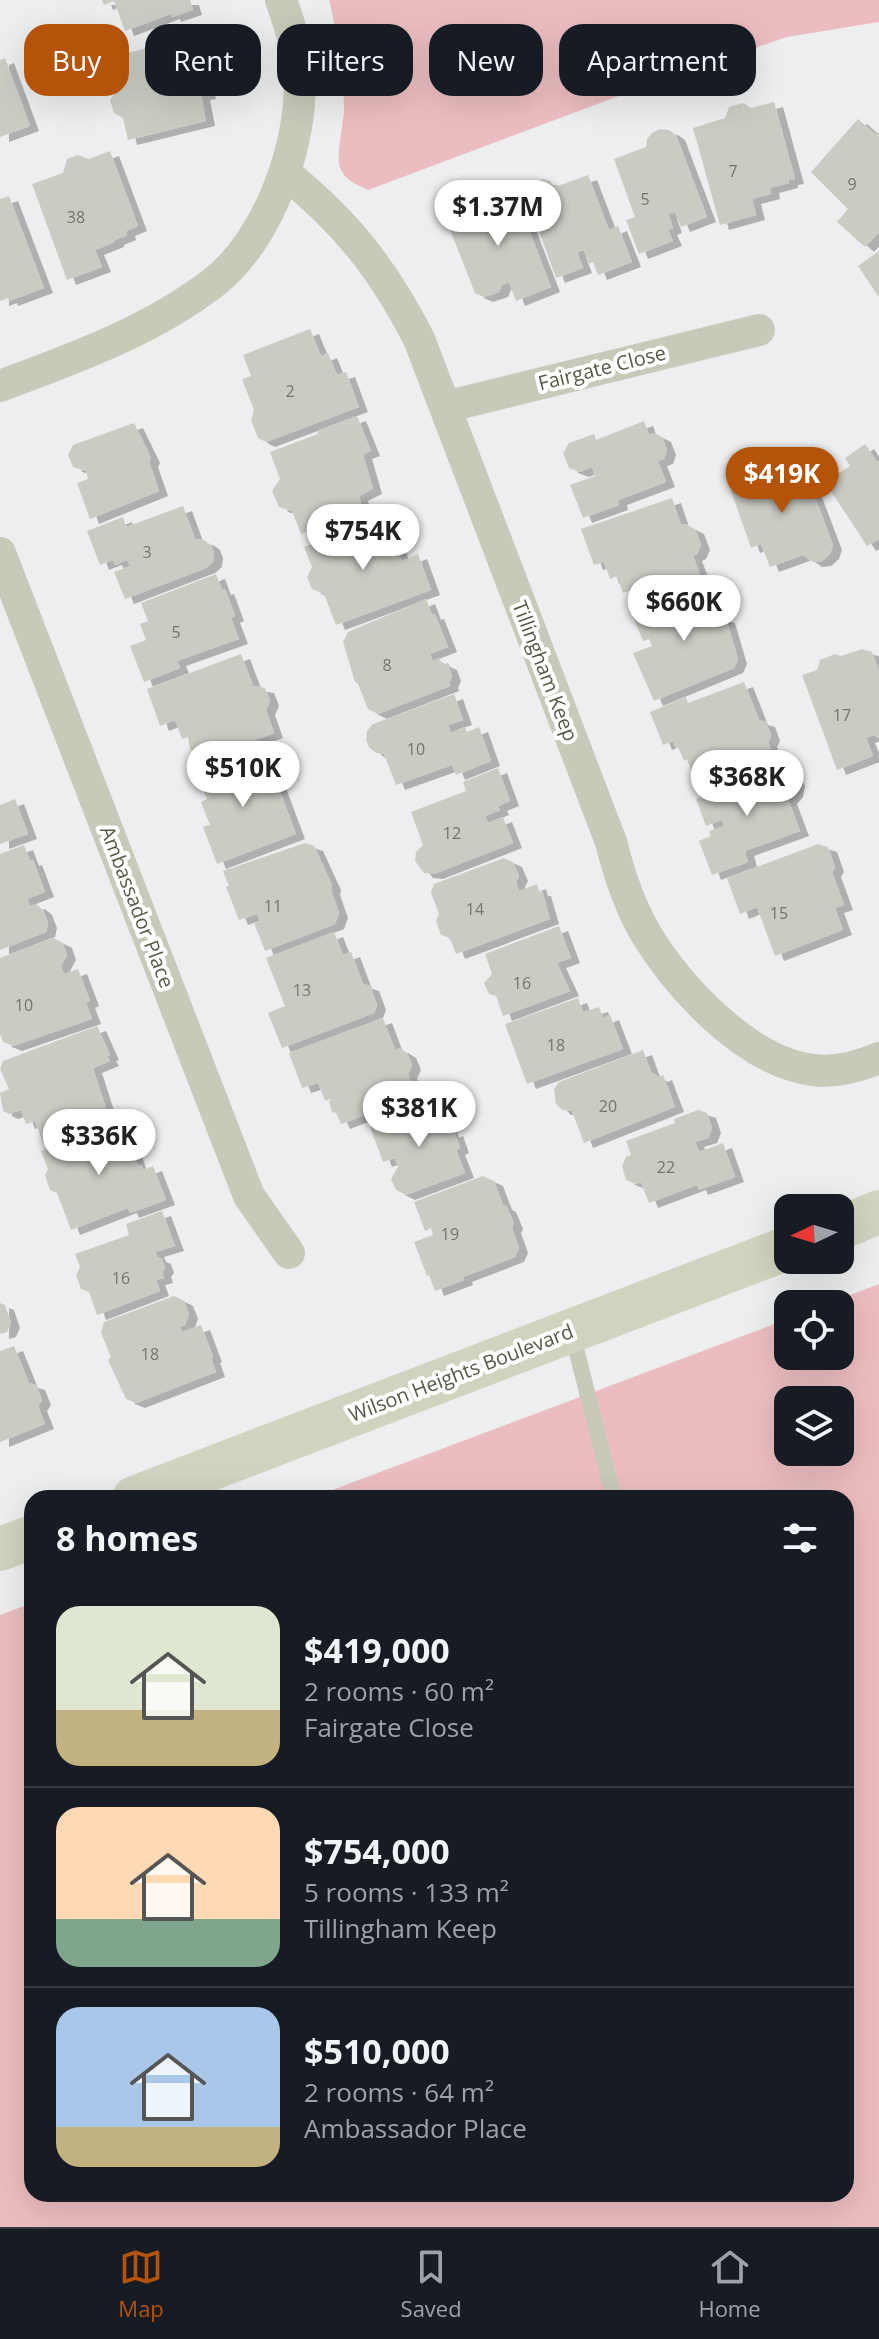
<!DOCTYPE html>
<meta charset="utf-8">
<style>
:root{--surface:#171b24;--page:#20242c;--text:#f1f3f6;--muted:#9ea1a6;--line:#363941;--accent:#b45309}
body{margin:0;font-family:"Open Sans",sans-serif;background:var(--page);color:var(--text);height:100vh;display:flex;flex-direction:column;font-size:30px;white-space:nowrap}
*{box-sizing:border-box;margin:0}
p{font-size:26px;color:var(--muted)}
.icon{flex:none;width:44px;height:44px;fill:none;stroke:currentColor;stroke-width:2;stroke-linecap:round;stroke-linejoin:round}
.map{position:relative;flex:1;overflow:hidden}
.details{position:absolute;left:24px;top:1490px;width:830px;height:712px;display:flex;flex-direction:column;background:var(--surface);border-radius:24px;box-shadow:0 8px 32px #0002}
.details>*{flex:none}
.top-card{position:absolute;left:24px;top:24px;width:832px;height:72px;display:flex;gap:16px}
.needle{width:52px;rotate:266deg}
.buttons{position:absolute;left:774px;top:1194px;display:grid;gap:16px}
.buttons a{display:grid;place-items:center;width:80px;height:80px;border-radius:16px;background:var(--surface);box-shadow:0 8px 32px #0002;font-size:40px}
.price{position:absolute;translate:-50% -68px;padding:0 18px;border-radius:28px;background:#fff;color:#222;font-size:26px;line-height:52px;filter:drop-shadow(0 2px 4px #0008)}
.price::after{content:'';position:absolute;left:50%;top:48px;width:24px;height:18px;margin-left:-12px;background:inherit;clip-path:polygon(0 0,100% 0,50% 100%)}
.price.current{background:var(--accent);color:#fff}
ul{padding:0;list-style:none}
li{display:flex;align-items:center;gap:24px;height:200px;padding:0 32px}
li+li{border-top:2px solid var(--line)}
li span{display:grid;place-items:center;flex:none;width:224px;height:160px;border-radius:24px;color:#555}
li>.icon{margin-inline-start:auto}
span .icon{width:96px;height:96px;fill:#fffc;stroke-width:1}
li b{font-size:34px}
h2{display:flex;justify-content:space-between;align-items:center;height:96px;padding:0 32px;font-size:34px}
.chip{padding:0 28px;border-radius:24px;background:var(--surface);box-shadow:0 8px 32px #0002;font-size:28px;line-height:72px}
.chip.current{background:var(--accent);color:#fff}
.tabs{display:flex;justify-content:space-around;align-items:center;height:112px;border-top:2px solid var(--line);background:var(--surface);font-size:22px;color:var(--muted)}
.tabs a{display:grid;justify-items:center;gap:4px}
.tabs .current{color:var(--accent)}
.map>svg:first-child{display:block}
.green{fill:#ebbdc0;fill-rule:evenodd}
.building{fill:#caccc4;filter:url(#shadow)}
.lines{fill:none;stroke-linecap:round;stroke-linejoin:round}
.lane{stroke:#c8c9b9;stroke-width:16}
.street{stroke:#c8c9b9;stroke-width:32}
.secondary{stroke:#d1d3be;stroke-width:44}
.labels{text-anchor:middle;stroke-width:8;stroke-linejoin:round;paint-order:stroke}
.number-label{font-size:16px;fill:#747666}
.street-label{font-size:20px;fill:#585946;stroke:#fff}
</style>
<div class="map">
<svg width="879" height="2227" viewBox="0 0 879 2227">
<defs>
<filter id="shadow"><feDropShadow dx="9" dy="5" stdDeviation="0" flood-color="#0004"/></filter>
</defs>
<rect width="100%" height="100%" fill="#edeeef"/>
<path class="green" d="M329,0H879V22L787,37L648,85L368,190C356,184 345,181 340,167C336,155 343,126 344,111C344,73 338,37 329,0Z
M879,1284V2227H0V1615L32,1603V2194H846V1498H311L788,1319V1356H840V1304H827ZM788,1400H840V1452H788Z"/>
<path class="building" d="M102,0H190L193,10L172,17L171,14L125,31L114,1L104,5Z
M209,33L217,69L201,72L207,94L201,95L206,121L128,140L123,118L114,113L110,100L118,90L110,57Z
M5,58L30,126L0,137V60Z
M774,102L795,179L789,180V183L770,188L771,194L752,199L756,215L720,225L693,128L725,118L729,107L743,103L751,108Z
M858,119L876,135L879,131V232L865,247L837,222L848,209L811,172Z
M660,129L669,130L676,135L707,217L681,227L675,212L668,214L673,228L668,230L673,241L639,254L626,220L635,217L614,159L646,147L647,139L652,133Z
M110,151L138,226L126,231L127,235L115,240V242L95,250L102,267L67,280L32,184L63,173L67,159L78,155L89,159Z
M588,175L609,230L618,226L632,262L598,275L593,262L589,264L584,250L577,252L583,268L556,278L527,198V191L532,183L542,179L550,181L555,187Z
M492,194L500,200L515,194L551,287L516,301L509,282L502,285L499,292L484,297L475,293L447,222L451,214L475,205L477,199Z
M9,196L44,288L9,301L8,298L0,301V199Z
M879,251V297L858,266Z
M310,329L321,356L328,353L337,375L346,372L359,407L266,442L258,438L251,420L254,410L242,379L251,376L243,355Z
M357,416L371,451L363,454L373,489L359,496L361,502L356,513L301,534L292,511L279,507L272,491L280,479L270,452L318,434L317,431Z
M644,421L649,435L654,433L662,437L667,450L664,459L658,461L666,482L618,500L619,505L583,518L570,485L595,476L592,467L580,472L569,468L563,453L569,443L594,434L596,440Z
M134,423L151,458L149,462L159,491L90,519L77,483L88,479L86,471L73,467L68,455L73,445Z
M865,444L877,462L879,461V539L867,546L825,482L850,466L845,458Z
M802,463L833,545L830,554L822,561L813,562L803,555L770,567L761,544L751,548L727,479L759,467L764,479L769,478L775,493L782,490L775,473Z
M672,498L681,525L685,524L695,529L701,545L697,554L693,556L702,580L646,601L637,597L634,589L623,593L617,576L610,579L604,562L594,565L581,529Z
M183,506L195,539L204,540L211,545L214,553L213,562L206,568L125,599L114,572L130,566L127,560L115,565L113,560L100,565L87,531L123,517L126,527Z
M380,518L390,546L396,544L402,561L418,554L431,590L336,625L324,594L312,589L307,577L312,567L304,547Z
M216,574L222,590L225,589L235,616L231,618L239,639L177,661L180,668L144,682L130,646L146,640L140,624L148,621L141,603Z
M702,588L714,595L722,617L726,618L738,659L734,668L654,701L633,653L652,646L650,639L643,641L632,614Z
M426,599L432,615L435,614L448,647L430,654L433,661L439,658L441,662L448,665L452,676L449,683L450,686L378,714L368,709L358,684L355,682L343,642L348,632Z
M862,649L872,652L879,671V738L873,735L866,738L873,756L837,770L802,675L817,670L820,660L835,654L841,656Z
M241,654L253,686L265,688L270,701L266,710L274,733L199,760L197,754L190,749L188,737L182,739L175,720L160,726L147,689Z
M744,682L759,720L766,722L771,736L768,742L775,761L699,790L687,759L684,761L678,747L676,748L673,741L663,745L650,712L686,697L688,703Z
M454,694L463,720L448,725L451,733L465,727L467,732L479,727L491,761L456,775L452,765L396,785L384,754L376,753L369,747L366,740L367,731L373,724Z
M255,753L265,779L274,775L296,834L217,864L203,827L210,825L201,802L207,799L197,775Z
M498,768L510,801L498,806L500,810L485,816L488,823L503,817L513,843L434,874L424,873L415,861L416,852L423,845L411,812L466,791L463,782Z
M779,768L791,772L796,781L794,792L788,799L800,831L745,851L748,862L712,875L699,841L711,836L709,831L724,826L722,820L706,826L696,799Z
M15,799L28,834L0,844V805Z
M305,843L314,846L332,885L331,890L339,913L335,924L265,951L254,923L260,921L257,914L239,920L226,887L229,886L223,871Z
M818,844L828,847L835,867L832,872L844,905L835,908L843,930L775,956L757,907L740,914L727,878Z
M24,845L30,861L33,860L45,892L27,899L30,906L36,904L43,910L48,923L46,932L0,950V854Z
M504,858L513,862L519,876L516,882L519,891L537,884L539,891H542L550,919L456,954L450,938L441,935L436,921L439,914L431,893L434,884Z
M559,926L571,958L557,963L570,991L503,1016L496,996L489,994L484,983L492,974L485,954Z
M334,932L343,955L351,952L363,984L370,986L377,1005L374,1013L282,1048L268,1013L285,1006L266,958Z
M53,938L63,943L67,955L61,966L64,974L78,969L90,1001L86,1003L92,1019L13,1046L3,1042L0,1034V958Z
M578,998L583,1012L599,1007L603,1018L610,1015L623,1049L527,1084L505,1024Z
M383,1018L395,1050L399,1048L407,1053L412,1065L408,1074L416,1096L341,1124L336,1113L332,1112L329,1102L331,1099L325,1101L318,1083L302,1088L289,1053Z
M97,1026L110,1055L107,1056L110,1061L93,1068L109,1118L43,1142L35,1121L26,1124L21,1110L9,1114L3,1111L0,1093L9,1089L0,1069L3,1061Z
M643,1050L651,1072L659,1077L663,1075L675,1107L584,1143L572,1111L562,1110L556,1104L554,1089L559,1082Z
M440,1104L450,1133L454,1131L460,1148L456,1150L465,1173L406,1195L396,1190L391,1179L398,1167L395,1158L383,1162L370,1127Z
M698,1110L707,1113L712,1128L708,1138L695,1142L699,1152L723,1143L735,1177L699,1190L697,1185L649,1203L641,1182L636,1184L626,1180L622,1166L626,1157L631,1155L626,1141L675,1123L674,1119Z
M117,1123L128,1153L133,1151L138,1166L141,1165L143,1170L153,1166L166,1200L130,1213L128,1208L71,1230L57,1193L50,1190L45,1175L48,1169L41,1151Z
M483,1176L494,1181L503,1205L507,1207L514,1224L512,1228L519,1248L515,1257L463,1277L464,1280L435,1291L429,1275L427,1276L414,1242L433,1235L431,1228L425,1231L414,1202Z
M162,1211L175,1246L155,1252L157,1257L162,1259L165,1268L162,1272L164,1278L156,1280L160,1291L97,1315L89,1292L81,1289L76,1275L80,1267L75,1254L129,1235L126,1224Z
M174,1296L184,1301L189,1314L185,1325L180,1327L182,1332L201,1325L213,1357L211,1358L216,1372L136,1403L126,1399L108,1360L111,1357L101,1333L104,1322Z
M0,1303L5,1305L11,1323L7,1332L0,1334Z
M14,1346L29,1383L36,1385L42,1400L38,1406L45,1424L0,1442V1351Z"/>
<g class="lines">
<path class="lane" d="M572,1333L614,1498"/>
<path class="street" d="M285,173C347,223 383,269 419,339L611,842C619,874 629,905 646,934C679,988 747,1062 813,1070C836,1073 858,1067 879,1058
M0,386C74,358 149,332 213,283C269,240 305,140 299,71C297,48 289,22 281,0
M445,407L759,330
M0,553L249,1196L289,1253"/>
<path class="secondary" d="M840,1228L879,1212
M134,1498L788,1248
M0,1549L32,1537"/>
</g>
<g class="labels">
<g class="number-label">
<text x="733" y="177">7</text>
<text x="852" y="190">9</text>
<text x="645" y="205">5</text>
<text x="76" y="223">38</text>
<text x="290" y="397">2</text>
<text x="147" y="558">3</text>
<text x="176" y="638">5</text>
<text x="387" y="671">8</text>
<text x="842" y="721">17</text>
<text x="416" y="755">10</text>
<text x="452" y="839">12</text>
<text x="273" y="912">11</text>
<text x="475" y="915">14</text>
<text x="779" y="919">15</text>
<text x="522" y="989">16</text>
<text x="302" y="996">13</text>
<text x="24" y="1011">10</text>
<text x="556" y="1051">18</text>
<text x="608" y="1112">20</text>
<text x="666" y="1173">22</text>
<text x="450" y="1240">19</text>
<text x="121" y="1284">16</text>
<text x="150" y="1360">18</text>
</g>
<g class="street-label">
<text transform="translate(602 368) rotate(-14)" y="7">Fairgate Close</text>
<text transform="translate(545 671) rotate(69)" y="7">Tillingham Keep</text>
<text transform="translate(137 907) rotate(69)" y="7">Ambassador Place</text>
<text transform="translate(461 1373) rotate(-21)" y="7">Wilson Heights Boulevard</text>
</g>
</g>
</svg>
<div class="buttons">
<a><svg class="needle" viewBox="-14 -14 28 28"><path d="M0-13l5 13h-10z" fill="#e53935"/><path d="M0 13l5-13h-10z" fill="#9ea1a6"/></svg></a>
<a><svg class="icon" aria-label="locate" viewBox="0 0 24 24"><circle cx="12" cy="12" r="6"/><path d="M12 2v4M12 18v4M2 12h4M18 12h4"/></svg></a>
<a><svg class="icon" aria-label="layers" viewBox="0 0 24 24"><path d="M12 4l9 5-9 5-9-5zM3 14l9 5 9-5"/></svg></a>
</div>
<b class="price" style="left:498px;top:248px">$1.37M</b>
<b class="price current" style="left:782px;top:515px">$419K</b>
<b class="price" style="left:363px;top:572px">$754K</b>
<b class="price" style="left:684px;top:643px">$660K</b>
<b class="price" style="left:243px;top:809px">$510K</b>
<b class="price" style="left:747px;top:818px">$368K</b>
<b class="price" style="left:419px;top:1149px">$381K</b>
<b class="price" style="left:99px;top:1177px">$336K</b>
<div class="top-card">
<a class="chip current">Buy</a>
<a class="chip">Rent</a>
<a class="chip">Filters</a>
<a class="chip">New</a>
<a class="chip">Apartment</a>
</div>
<section class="details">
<h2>8 homes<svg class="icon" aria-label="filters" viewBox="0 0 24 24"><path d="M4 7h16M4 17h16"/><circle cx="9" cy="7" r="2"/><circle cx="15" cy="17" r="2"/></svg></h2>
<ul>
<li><span style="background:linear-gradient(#dfe7d0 65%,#c2b280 0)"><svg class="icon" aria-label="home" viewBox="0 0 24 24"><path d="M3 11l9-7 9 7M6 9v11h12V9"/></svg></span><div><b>$419,000</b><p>2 rooms · 60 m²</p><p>Fairgate Close</p></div></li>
<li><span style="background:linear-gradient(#ffd9b3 70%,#7fa58c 0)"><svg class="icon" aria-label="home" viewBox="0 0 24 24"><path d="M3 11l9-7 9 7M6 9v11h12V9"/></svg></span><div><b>$754,000</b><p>5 rooms · 133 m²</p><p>Tillingham Keep</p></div></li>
<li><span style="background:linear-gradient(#a9c7e8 75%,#c2b280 0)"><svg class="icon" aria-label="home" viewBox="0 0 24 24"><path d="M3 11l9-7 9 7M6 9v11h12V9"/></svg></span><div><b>$510,000</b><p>2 rooms · 64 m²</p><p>Ambassador Place</p></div></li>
</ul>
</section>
</div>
<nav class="tabs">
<a class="current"><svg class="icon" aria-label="map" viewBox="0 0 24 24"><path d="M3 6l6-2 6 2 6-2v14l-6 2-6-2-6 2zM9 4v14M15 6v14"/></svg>Map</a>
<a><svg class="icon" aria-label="saved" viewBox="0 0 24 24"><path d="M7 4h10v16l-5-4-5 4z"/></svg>Saved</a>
<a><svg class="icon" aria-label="home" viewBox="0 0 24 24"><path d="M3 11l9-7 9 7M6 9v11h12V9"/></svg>Home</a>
</nav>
